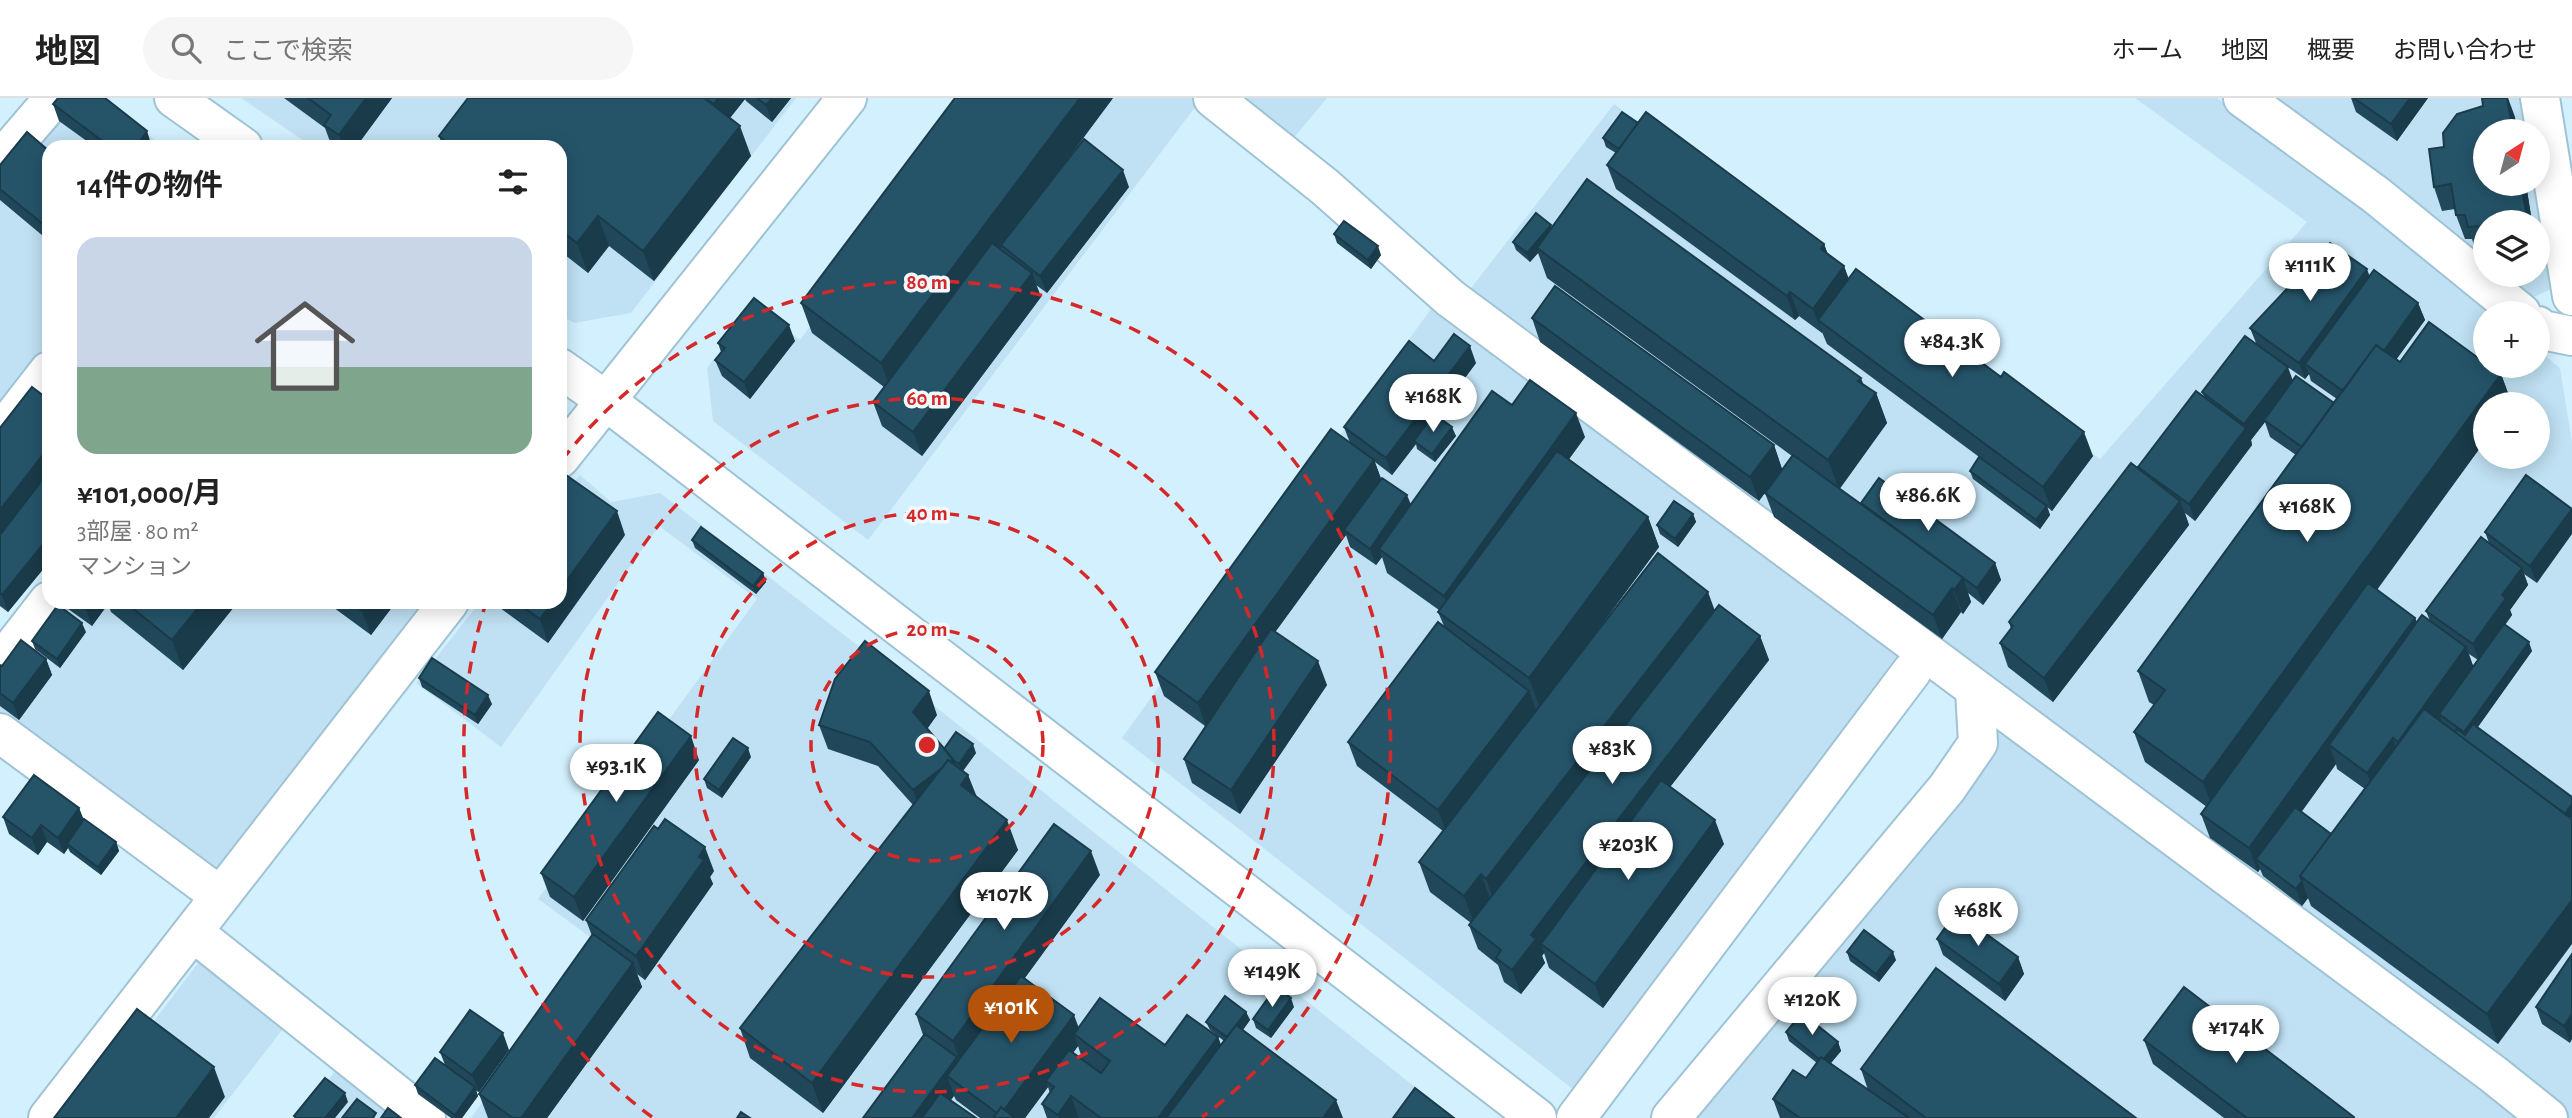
<!DOCTYPE html>
<html lang="ja">
<meta charset="utf-8">
<style>
:root{--surface:#fff;--page:#f6f6f6;--text:#222;--muted:#767676;--line:#e0e0e0;--accent:#b45309}
body{margin:0;font-family:"Alegreya Sans","Noto Sans JP",sans-serif;background:var(--page);color:var(--text);height:100vh;display:flex;flex-direction:column;font-size:26px;white-space:nowrap}
*{box-sizing:border-box;margin:0}
p{font-size:23px;color:var(--muted)}
.icon{flex:none;width:38px;height:38px;fill:none;stroke:currentColor;stroke-width:2;stroke-linecap:round;stroke-linejoin:round}
.map{position:relative;flex:1;overflow:hidden}
.panel{position:absolute;left:42px;top:42px;width:525px;height:469px;display:flex;flex-direction:column;background:var(--surface);border-radius:21px;box-shadow:0 4px 18px #0003}
.panel>*{flex:none}
.needle{width:46px;rotate:36deg}
.tools{position:absolute;left:2473px;top:21px;display:grid;gap:14px}
.tools a{display:grid;place-items:center;width:77px;height:77px;border-radius:50%;background:var(--surface);box-shadow:0 4px 18px #0003;font-size:35px}
.price{position:absolute;translate:-50% -60px;padding:0 16px;border-radius:24px;background:#fff;color:#222;font-size:23px;line-height:46px;filter:drop-shadow(0 2px 4px #0008)}
.price::after{content:'';position:absolute;left:50%;top:42px;width:21px;height:16px;margin-left:-10px;background:inherit;clip-path:polygon(0 0,100% 0,50% 100%)}
.price.selected{background:var(--accent);color:#fff}
ul{padding:0;list-style:none}
li{display:grid;align-content:center;gap:14px;height:371px;padding:0 35px}
li+li{border-top:2px solid var(--line)}
li span{display:grid;place-items:center;height:217px;border-radius:21px;color:#555}
li>.icon{margin-inline-start:auto}
span .icon{width:126px;height:126px;fill:#fffc;stroke-width:1}
li b{font-size:30px}
h2{display:flex;justify-content:space-between;align-items:center;height:84px;padding:0 35px;font-size:30px}
header{display:flex;align-items:center;gap:42px;box-sizing:border-box;height:98px;padding:0 35px;background:var(--surface);border-bottom:2px solid var(--line)}
header strong{font-size:33px}
nav{display:flex;gap:38px;margin-inline-start:auto;font-size:24px}
.search{width:490px;height:63px;background:var(--page);display:flex;align-items:center;gap:18px;box-sizing:border-box;padding:0 24px;border-radius:38px;color:var(--muted);font-size:26px}
.map>svg:first-child{display:block}
.built{fill:#bfe1f3;fill-rule:evenodd}
.lines{fill:none;stroke-linecap:round;stroke-linejoin:round}
.minor-casing{stroke:#9fc3d4;stroke-width:42}
.minor{stroke:#fff;stroke-width:38}
.wall{fill:#20485a;fill-rule:evenodd}
.shaded-wall{fill:#1a3b4a}
.building{fill:#255469;stroke:#1a3b4a;stroke-width:2}
.ring{fill:none;stroke:#d62828;stroke-width:3.5;stroke-dasharray:12 9}
.centre{fill:#d62828;stroke:#f2f9fd;stroke-width:3.5}
.ring-label{font-size:21px;text-anchor:middle;font-weight:bold;fill:#d62828;stroke:#f2f9fd;stroke-width:7;stroke-linejoin:round;paint-order:stroke}
</style>
<header>
<strong>地図</strong>
<div class="search"><svg class="icon" aria-label="search" viewBox="0 0 24 24"><circle cx="10" cy="10" r="6"/><path d="M15 15l6 6"/></svg>ここで検索</div>
<nav><a>ホーム</a><a>地図</a><a>概要</a><a>お問い合わせ</a></nav>
</header>
<div class="map">
<svg width="2572" height="1020" viewBox="0 0 2572 1020">
<rect width="100%" height="100%" fill="#d3f0fe"/>
<path class="built" d="M65,0H100L164,49H49V263L0,326V78Z
M241,0H796L631,215L574,225L560,216V49H313Z
M981,0H1193L1199,4L868,442L713,323L707,270L755,208L800,242Z
M1239,0H1327L1292,42Z
M2135,0H2217L2326,80L2492,215H2485V268H2538V252L2560,270L2572,345V1020H2565L1468,194L1614,6L2100,361L2307,124ZM2485,306H2538V359H2485Z
M2266,0H2519L2525,33H2485V86H2533L2550,192L2533,199L2504,177H2538V124H2485V163Z
M1436,204L1901,555L1574,992L1122,640Z
M580,377L611,404L660,395L874,560L1454,1020H471L597,844L538,801L757,501L659,428L501,649L416,585L480,504H560V402Z
M60,504H430L219,775L0,624V582Z
M2000,625L2523,1020H1695L1901,777L1982,674L1992,628Z
M202,860L286,927L214,1020H80Z
M339,968L403,1020H299Z"/>
<g class="lines">
<defs>
<path id="minor" d="M174,0L243,49
M1213,0L1325,89L1450,200L2493,976L2548,1020
M2243,0L2376,97L2521,215
M2540,0L2572,198
M0,63L54,0
M2538,228L2542,232L2572,238
M560,270L605,302L1537,1020
M0,336L49,273
M560,360L847,0
M0,566L49,503
M0,635L220,798
M193,834L426,1020
M48,1020L449,504
M1576,1020L1912,573
M1671,1020L1947,690L1978,645L1975,592"/>
</defs>
<use href="#minor" class="minor-casing"/>
<use href="#minor" class="minor"/>
</g>
<path class="wall" d="M284,0H392L356,49H332L325,30Z
M468,0H791L772,24L746,3L745,1L730,20L751,58L654,183L609,148L588,175L560,153V49H443L439,38Z
M1113,0L1041,97L1129,89L1047,195L1036,187L1041,199L922,358L882,328L873,304L884,289L812,235L801,205Z
M2351,0H2428L2397,43L2356,14Z
M53,6L152,49H95L59,23Z
M2515,19L2485,86H2526L2532,124H2485V152L2476,153L2472,141H2465L2456,117L2455,111L2442,113L2434,89L2444,49Z
M1638,25L1824,146L1828,157L1844,168L1848,181L2093,358L2052,413L2047,409L2050,417L2040,431L1973,381L1970,373L1994,370L1827,246L1822,234V235L1799,218L1795,222L1616,91L1607,67L1616,55L1606,49L1603,40Z
M49,53V143L0,102V67Z
M1552,130L1863,286L1876,295L1887,325L1839,391L1862,407L1861,405L1995,465L2001,482L1983,507L1968,495L1971,504L1963,516L1961,514L1942,541L1774,419L1765,395L1792,358L1547,180L1538,155L1530,164L1516,152L1513,144Z
M1334,136L1381,157L1371,171L1337,145Z
M2369,178L2418,205L2425,222L2396,261L2400,264L2501,276L2512,306H2485V343L2377,492L2415,520L2417,524L2430,523L2426,513L2489,445L2485,434L2526,377L2537,485L2524,476L2528,487L2510,512L2512,517L2505,527L2532,553L2477,630L2571,720L2498,946L2311,808L2308,800L2302,808L2263,778L2260,771L2258,774L2210,740L2201,716L2207,709L2145,664L2134,634L2154,607L2149,604L2138,573L2296,357L2270,339L2265,324L2251,342L2252,347L2195,423L2185,415L2189,427L2053,604L2008,569L2000,545L2011,531L2009,524L2140,372L2138,369L2204,298L2202,294L2256,245L2250,230ZM2286,268L2305,281L2309,276L2311,283L2337,301L2334,305L2292,282ZM2469,556L2478,562L2473,568ZM2336,666L2337,671L2365,691L2331,736L2301,714Z
M1532,220L1774,347L1782,371L1759,403L1540,244Z
M795,243L750,301L722,278L715,262L721,254L718,245Z
M1434,263L1476,265L1437,318L1456,338L1435,364L1417,351L1416,346L1392,377L1375,364L1381,381L1411,406L1512,307L1585,339L1569,361L1648,419L1659,449L1574,564L1715,512L1760,538L1769,562L1670,689L1724,746L1603,910L1549,870L1544,855L1542,858L1545,865L1521,896L1504,884L1498,867L1478,851L1469,827L1471,825L1430,794L1419,764L1443,733L1357,668L1348,644L1444,528L1438,514L1439,512L1387,475L1382,459L1376,467L1350,449L1346,437L1275,534L1327,587L1240,716L1192,685L1184,661L1205,628L1164,598L1155,574L1350,345L1344,329Z
M0,330L49,386V464L8,514L0,508Z
M1693,416L1696,424L1678,449L1660,436L1657,427Z
M625,437L548,545L496,507L494,504H560Z
M692,442L763,475L766,484L756,496L695,450Z
M62,504H238L183,572L111,514L108,506L92,528L64,508Z
M326,504H396L371,537Z
M86,534L60,570L35,551L32,543Z
M46,561L52,577L19,622L0,608V567L2,568Z
M419,580L492,606L478,626L422,589Z
M937,617L927,631L944,651L976,655L963,673L968,677L977,699L1018,752L823,1015L750,960L740,930L913,707L878,668L828,651L819,627Z
M751,659L722,700L707,690L704,681Z
M699,662L583,823L550,799L541,775Z
M79,710L84,722L116,744L119,753L101,777L70,754L68,750L64,756L47,744L38,757L9,736L3,719Z
M714,773L710,779L713,786L645,882L637,876L642,889L547,1020H488L479,996L592,838L586,822Z
M1100,777L1025,880L1079,929L1165,947L1218,939L1221,947L1224,943L1210,932L1206,924L1246,914L1250,922L1243,932L1343,1020H1047L1042,1006L1050,995L1048,989L1025,1020H980L956,1002L954,998L863,1020L923,937L916,916ZM1078,948L1082,960L1073,955Z
M1937,841L2018,859L2024,876L2005,903L1943,857Z
M1847,854L1896,862L1879,884L1850,863Z
M2572,856L2570,945L2542,926L2536,909Z
M1294,909L1271,940L1256,930L1253,921Z
M1786,934L1838,944L1841,953L1831,965L1868,992L1861,971L2136,1020H1780L1773,1001L1806,980L1817,965L1789,943Z
M2144,942L2355,1020H2224L2153,966Z
M509,952L479,994L476,993L478,998L462,1020H451L418,996L415,987L445,967L440,954Z"/>
<path class="shaded-wall" d="M366,0H392L356,49H343L339,37Z
M718,0L745,1L722,30L714,6Z
M772,0H791L772,24L766,7Z
M1080,0H1113L892,295L881,265Z
M2410,0H2428L2397,43L2391,26Z
M2507,0H2508L2515,19L2517,33H2513Z
M740,28L751,58L654,183L643,153Z
M147,33L152,49H136Z
M1123,72L1129,89L1047,195L1040,178Z
M2521,86H2526L2532,124H2528Z
M598,118L609,148L588,175L577,145Z
M1551,127L1554,136L1537,150L1538,155L1530,164L1527,155Z
M1824,146L1833,170L1821,151Z
M1378,148L1381,157L1371,171L1368,162Z
M1844,168L1853,192L1818,222L1822,234V235L1813,211Z
M2367,171L2373,188L2305,266L2309,276L2305,281L2299,265Z
M1032,175L1041,199L922,358L913,334Z
M1790,194L1799,218L1795,222L1787,198Z
M2418,205L2425,222L2357,316L2350,299Z
M789,227L795,243L750,301L744,284Z
M1470,248L1476,265L1417,344L1414,343L1416,346L1392,377L1386,360Z
M2288,269L2294,286L2264,322L2265,324L2251,342L2252,347L2195,423L2189,406L2246,331L2244,326Z
M2501,276L2512,306H2485V343L2214,714L2203,684Z
M1861,280L1870,304L1876,295L1887,325L1839,392L1828,362L1858,283Z
M1576,315L1585,339L1453,522L1444,498Z
M1452,329L1456,338L1435,364L1432,356Z
M2084,334L2093,358L2052,413L2043,389Z
M1774,347L1782,371L1759,403L1750,379Z
M49,349V385L0,447V412Z
M1374,362L1383,386L1344,432L1346,437L1206,629L1198,605Z
M1407,397L1414,414L1379,451L1382,459L1376,467L1370,451Z
M2180,403L2189,427L2053,604L2044,580Z
M2047,408L2050,417L2040,431L2036,422Z
M2572,411V436L2537,485L2530,468Z
M617,413L625,437L548,545L540,521L552,504H560V492Z
M1693,416L1696,424L1678,449L1675,441Z
M1648,419L1659,449L1540,610L1529,580Z
M49,439V464L8,514L2,497Z
M1995,465L2001,482L1983,507L1977,490Z
M2522,470L2528,487L2510,512L2512,517L2479,563L2473,546L2502,497Z
M763,475L766,484L756,496L753,488Z
M1963,480L1971,504L1963,516L1954,492Z
M1952,490L1961,514L1942,541L1933,517Z
M1708,494L1719,524L1497,811L1486,781Z
M91,504H107L108,506L92,528L86,511Z
M203,504H238L183,572L172,542Z
M369,504H396L371,537L362,513Z
M2415,520L2424,544L2329,647L2336,666L2264,766L2256,761L2260,771L2258,774L2249,750Z
M82,525L86,534L60,570L57,561Z
M1760,538L1769,562L1628,743L1541,846L1544,855L1542,858L1545,865L1521,896L1512,872L1531,837L1620,719Z
M2529,544L2532,553L2468,643L2464,634Z
M2466,549L2475,573L2439,616L2441,621L2407,668L2398,644Z
M46,561L52,577L19,622L13,605Z
M1318,563L1327,587L1240,716L1231,692Z
M929,593L937,617L922,638L913,614Z
M1529,593L1538,617L1447,736L1438,712Z
M488,597L492,606L478,626L475,617Z
M691,638L699,662L583,823L574,799Z
M2393,640L2401,664L2376,699L2367,675Z
M973,646L976,655L962,674L959,666Z
M748,650L751,659L722,700L719,692Z
M953,661L962,685L922,716L913,692Z
M968,677L979,707L961,687Z
M2572,706V719L2562,732L2559,723Z
M79,710L85,727L67,746L68,750L64,756L58,740Z
M1007,722L1018,752L823,1015L812,985Z
M1715,722L1724,746L1603,910L1595,886Z
M41,727L47,744L38,757L32,740Z
M116,744L119,753L101,777L98,769Z
M705,749L714,773L710,779L713,786L645,882L636,858Z
M1091,753L1100,777L961,967L953,943Z
M1481,776L1492,806L1475,828L1464,798Z
M2302,783L2308,800L2302,808L2296,791Z
M2572,802V846L2498,946L2487,916Z
M1893,854L1896,862L1879,884L1876,876Z
M2018,859L2024,876L2005,903L1999,886Z
M633,865L642,889L547,1020H521Z
M1291,900L1294,909L1271,940L1268,932Z
M1246,914L1250,922L1231,948L1228,939Z
M2572,916V941L2570,945L2564,928Z
M1074,917L1083,941L1074,936L1078,948L1050,986L1046,983L1048,989L1025,1020H1001L1000,1017Z
M503,935L509,952L479,994L472,977Z
M1218,939L1227,963L1185,1020H1158Z
M1838,944L1841,953L1825,972L1822,964Z
M957,959L965,983L947,978L954,998L938,1020H912Z
M214,969L225,999L209,1020H176Z
M475,989L478,998L462,1020H456L455,1017Z
M345,995L348,1004L335,1020H325Z
M1071,998L1079,1020H1059L1058,1017Z
M1336,1002L1343,1020H1323Z"/>
<path class="building" d="M58,0H105L147,33L136,49H105V45L53,6Z
M308,0H366L339,37L324,27L331,17Z
M468,0H704L740,28L643,153L598,118L577,145L560,132V49H453L439,38Z
M705,0H718L714,6Z
M757,0H772L766,7Z
M955,0H1080L881,265L801,205Z
M2354,0H2410L2391,26Z
M2482,0H2507L2513,33H2485V86H2521L2528,124H2485V140H2483L2481,128L2468,129L2465,117H2456L2451,86L2434,89L2429,51L2444,49L2443,35L2457,16L2483,8Z
M1622,14L1638,25L1619,51L1603,40Z
M1646,14L1824,146L1821,151L1844,168L1813,211L1790,194L1787,198L1607,67Z
M27,34L49,53V131L0,91V67Z
M1084,41L1123,72L1040,178L1001,147Z
M1587,81L1861,280L1858,283L1876,295L1828,362L1537,150Z
M1536,115L1551,127L1527,155L1513,144Z
M1344,123L1378,148L1368,162L1334,136Z
M992,145L1032,175L913,334L873,304Z
M2330,145L2367,171L2299,265L2250,230Z
M1856,171L2001,279L2004,274L2084,334L2043,389L1818,222Z
M2374,172L2418,205L2384,253L2376,247L2343,293L2305,266Z
M1555,188L1774,347L1750,379L1532,220Z
M754,200L789,227L744,284L715,262L725,250L718,245Z
M2429,224L2485,265V268H2489L2501,276L2203,684L2134,634L2165,592L2138,573L2376,247L2400,264Z
M1454,236L1470,248L1386,360L1344,329L1409,243L1434,263Z
M2245,238L2288,269L2244,326L2202,294Z
M2296,278L2334,305L2302,349L2264,322Z
M1530,282L1576,315L1444,498L1379,451L1492,293L1512,307Z
M32,289L49,302V349L0,412V330Z
M2196,293L2246,330L2189,406L2138,369Z
M1434,316L1452,329L1432,356L1414,343Z
M1331,331L1374,362L1198,605L1155,574Z
M1557,353L1648,419L1529,580L1438,514Z
M1793,357L1963,480L1954,492L1952,490L1933,517L1765,395Z
M1979,359L2047,408L2036,422L1970,373Z
M2131,365L2180,403L2044,580L2000,545L2013,528L2009,524Z
M566,377L617,413L560,492V386Z
M2526,377L2572,411L2530,468L2485,434Z
M1382,380L1407,397L1370,451L1344,432Z
M1879,380L1995,465L1977,490L1861,405Z
M43,381L49,386V439L2,497L0,495V437Z
M1674,403L1693,416L1675,441L1657,427Z
M701,429L763,475L753,488L692,442Z
M2481,439L2522,470L2502,497L2506,500L2473,546L2426,513Z
M1658,455L1708,494L1486,781L1481,776L1464,798L1419,764Z
M2368,485L2415,520L2249,750L2201,716Z
M76,504H91L86,511Z
M125,504H203L172,542Z
M350,504H369L362,513Z
M516,504H552L540,521Z
M58,507L82,525L57,561L32,543Z
M1719,507L1760,538L1620,719L1531,837L1536,841L1512,872L1496,860L1501,852L1469,827Z
M2422,517L2466,549L2398,644L2393,640L2367,675L2329,647Z
M1438,524L1529,593L1438,712L1348,644Z
M2504,526L2529,544L2464,634L2439,616Z
M1271,531L1318,563L1231,692L1184,661Z
M21,542L46,561L13,605L0,595V567L2,568Z
M865,543L929,593L913,614L953,661L951,663L948,662L942,670L913,692L870,644L819,627L835,581Z
M432,560L488,597L475,617L419,580Z
M2424,611L2572,721V802L2487,916L2300,778Z
M658,614L691,638L574,799L541,775Z
M2473,626L2572,699V706L2565,716L2455,634L2457,631L2465,637Z
M956,634L973,646L959,666L953,662L944,651Z
M733,640L748,650L719,692L704,681Z
M948,662L968,677L961,687L1007,722L812,985L740,930Z
M34,677L79,710L58,740L41,727L32,740L3,719Z
M1661,682L1715,722L1595,886L1541,846Z
M2295,709L2331,736L2300,778L2302,783L2296,791L2256,761Z
M84,721L116,744L98,769L67,746Z
M665,721L705,749L699,759L704,762L636,858L586,822L654,728L658,731Z
M1054,726L1091,753L953,943L916,916Z
M1956,814L2018,859L1999,886L1937,841Z
M1864,832L1893,854L1876,876L1847,854Z
M593,836L633,865L521,1020H513L479,996Z
M2572,856V916L2564,928L2536,909Z
M1936,870L2136,1020H1926L1861,971Z
M1021,878L1074,917L1004,1012L1001,1009L997,1015L947,978Z
M1276,889L1291,900L1268,932L1253,921Z
M2184,889L2354,1019L2353,1020H2247L2144,942Z
M1225,898L1246,914L1227,939L1206,924Z
M1100,900L1165,947L1187,917L1218,939L1158,1020H1101L1071,998L1058,1017L1042,1006L1054,989L1046,983L1069,952L1101,975L1110,963L1074,936Z
M137,911L214,969L176,1020H54Z
M470,912L503,935L472,977L440,954Z
M1802,915L1838,944L1824,961L1821,959L1819,961L1786,934Z
M1236,927L1336,1002L1323,1020H1166Z
M925,936L957,959L912,1020H863Z
M1821,959L1909,1020H1800L1773,1001L1793,972L1806,980Z
M435,960L475,989L455,1017L415,987Z
M325,980L345,995L325,1020H296L294,1018Z
M1415,990L1454,1020H1393Z
M940,995L976,1020H922Z
M357,1001L376,1015L373,1020H342Z
M1001,1009L1015,1020H993Z
M388,1010L401,1020H381Z
M741,1014L750,1020H737Z"/>
<g class="ring">
<circle cx="927" cy="647" r="116"/>
<circle cx="927" cy="647" r="232"/>
<circle cx="927" cy="647" r="347"/>
<path d="M652 1019A463 463 0 0 1 485 508M562 362A463 463 0 1 1 1202 1019"/>
</g>
<circle cx="927" cy="647" r="10" class="centre"/>
<g class="ring-label">
<text x="927" y="191">80 m</text>
<text x="927" y="307">60 m</text>
<text x="927" y="422">40 m</text>
<text x="927" y="538">20 m</text>
</g>
</svg>
<div class="tools">
<a><svg class="needle" viewBox="-14 -14 28 28"><path d="M0-13l5 13h-10z" fill="#e53935"/><path d="M0 13l5-13h-10z" fill="#767676"/></svg></a>
<a><svg class="icon" aria-label="layers" viewBox="0 0 24 24"><path d="M12 4l9 5-9 5-9-5zM3 14l9 5 9-5"/></svg></a>
<a>+</a>
<a>−</a>
</div>
<b class="price" style="left:2310px;top:205px">¥111K</b>
<b class="price" style="left:1952px;top:281px">¥84.3K</b>
<b class="price" style="left:1433px;top:336px">¥168K</b>
<b class="price" style="left:1928px;top:435px">¥86.6K</b>
<b class="price" style="left:2307px;top:446px">¥168K</b>
<b class="price" style="left:1612px;top:688px">¥83K</b>
<b class="price" style="left:616px;top:706px">¥93.1K</b>
<b class="price" style="left:1628px;top:784px">¥203K</b>
<b class="price" style="left:1004px;top:834px">¥107K</b>
<b class="price" style="left:1978px;top:850px">¥68K</b>
<b class="price" style="left:1272px;top:911px">¥149K</b>
<b class="price" style="left:1812px;top:939px">¥120K</b>
<b class="price selected" style="left:1011px;top:947px">¥101K</b>
<b class="price" style="left:2236px;top:967px">¥174K</b>
<section class="panel">
<h2>14件の物件<svg class="icon" aria-label="filters" viewBox="0 0 24 24"><path d="M4 7h16M4 17h16"/><circle cx="9" cy="7" r="2"/><circle cx="15" cy="17" r="2"/></svg></h2>
<ul>
<li><span style="background:linear-gradient(#c9d6e8 60%,#7fa58c 0)"><svg class="icon" aria-label="home" viewBox="0 0 24 24"><path d="M3 11l9-7 9 7M6 9v11h12V9"/></svg></span><div><b>¥101,000/月</b><p>3部屋 · 80 m²</p><p>マンション</p></div></li>
</ul>
</section>
</div>
